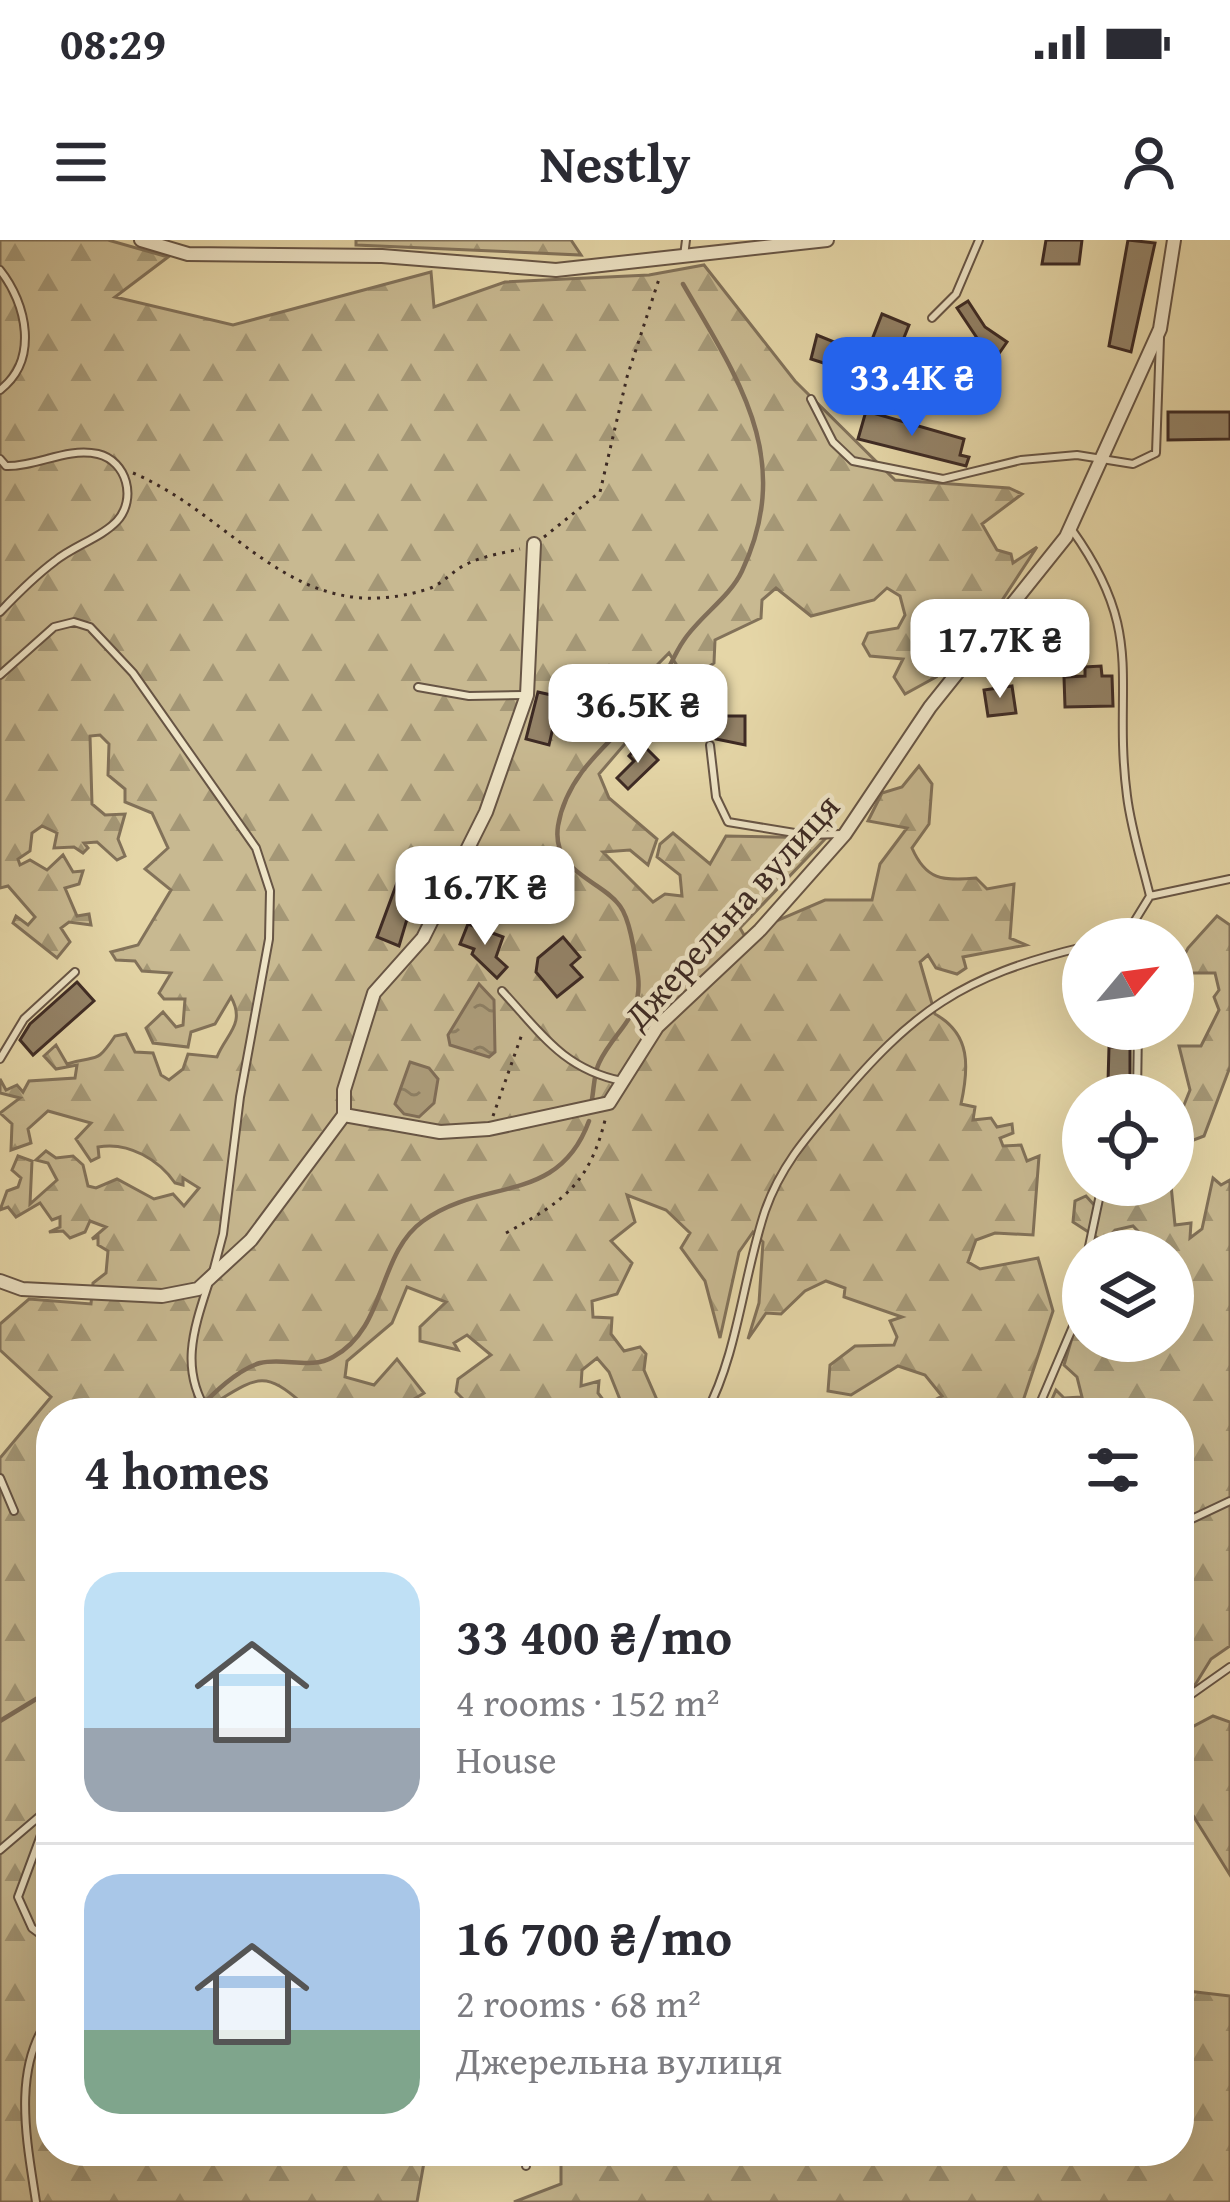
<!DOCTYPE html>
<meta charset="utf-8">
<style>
:root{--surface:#fff;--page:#f7f7f7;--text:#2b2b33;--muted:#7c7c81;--line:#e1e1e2;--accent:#2563eb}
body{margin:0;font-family:"Gentium Book Plus",serif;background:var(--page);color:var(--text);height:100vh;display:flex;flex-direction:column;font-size:45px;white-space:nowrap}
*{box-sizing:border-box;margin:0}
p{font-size:39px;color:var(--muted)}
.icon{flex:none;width:66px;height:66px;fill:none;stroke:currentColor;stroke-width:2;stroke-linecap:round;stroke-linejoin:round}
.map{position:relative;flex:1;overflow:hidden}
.drawer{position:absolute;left:36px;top:1158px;width:1158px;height:768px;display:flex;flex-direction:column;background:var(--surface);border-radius:48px;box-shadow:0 12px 48px #0002}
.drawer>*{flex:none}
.needle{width:78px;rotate:61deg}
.tools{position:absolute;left:1062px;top:678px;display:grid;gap:24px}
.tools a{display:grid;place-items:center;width:132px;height:132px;border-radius:50%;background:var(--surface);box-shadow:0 12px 48px #0002;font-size:60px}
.price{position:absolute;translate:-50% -102px;padding:0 27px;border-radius:24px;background:#fff;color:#222;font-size:39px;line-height:78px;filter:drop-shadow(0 3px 6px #0008)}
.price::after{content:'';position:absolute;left:50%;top:72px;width:36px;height:27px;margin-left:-18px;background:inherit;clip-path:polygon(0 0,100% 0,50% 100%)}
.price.current{background:var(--accent);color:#fff}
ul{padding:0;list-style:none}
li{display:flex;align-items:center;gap:36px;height:300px;padding:0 48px}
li+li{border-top:3px solid var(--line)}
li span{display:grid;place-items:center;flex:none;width:336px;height:240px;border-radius:36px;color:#555}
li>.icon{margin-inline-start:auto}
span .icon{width:144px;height:144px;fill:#fffc;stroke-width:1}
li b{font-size:51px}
h2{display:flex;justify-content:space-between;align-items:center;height:144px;padding:0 48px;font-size:51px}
.status{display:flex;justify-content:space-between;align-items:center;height:84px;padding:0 60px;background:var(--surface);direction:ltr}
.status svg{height:33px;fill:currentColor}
header{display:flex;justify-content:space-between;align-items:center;height:156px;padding:0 48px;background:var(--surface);font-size:54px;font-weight:800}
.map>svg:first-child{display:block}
.forest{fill:url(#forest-firs);stroke:#82725a;stroke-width:3}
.water{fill:url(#water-ripples);stroke:#806e58;stroke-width:3}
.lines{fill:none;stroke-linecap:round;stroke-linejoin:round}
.stream{stroke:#806e58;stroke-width:4.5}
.building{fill:#948368;stroke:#3d2a24;stroke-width:3}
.service-casing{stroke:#675545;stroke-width:10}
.minor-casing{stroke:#675545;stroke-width:16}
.path{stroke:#3d2a24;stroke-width:3;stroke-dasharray:3 6;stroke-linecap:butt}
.service{stroke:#eee4c6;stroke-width:6}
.minor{stroke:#eee4c6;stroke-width:12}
.labels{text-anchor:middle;stroke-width:9;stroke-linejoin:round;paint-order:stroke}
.street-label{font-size:36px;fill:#3d2a24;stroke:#eee4c6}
</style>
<div class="status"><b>08:29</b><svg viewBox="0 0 49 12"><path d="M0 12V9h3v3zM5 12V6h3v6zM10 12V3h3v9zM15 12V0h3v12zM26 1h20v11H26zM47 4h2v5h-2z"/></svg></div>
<header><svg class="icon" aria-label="menu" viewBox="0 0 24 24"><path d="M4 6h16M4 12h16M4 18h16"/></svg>Nestly<svg class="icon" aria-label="person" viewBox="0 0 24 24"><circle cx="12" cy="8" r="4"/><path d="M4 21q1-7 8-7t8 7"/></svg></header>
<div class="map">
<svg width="1230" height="1962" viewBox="0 0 1230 1962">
<defs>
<pattern id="forest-firs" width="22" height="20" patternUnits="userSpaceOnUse" patternTransform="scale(3)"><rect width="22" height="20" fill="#c8b991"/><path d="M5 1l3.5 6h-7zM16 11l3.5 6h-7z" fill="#a49776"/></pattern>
<pattern id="water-ripples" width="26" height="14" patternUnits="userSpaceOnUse" patternTransform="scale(3)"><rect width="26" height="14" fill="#ac9c7a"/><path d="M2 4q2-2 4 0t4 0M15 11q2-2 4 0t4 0" fill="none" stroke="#8d7f64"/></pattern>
</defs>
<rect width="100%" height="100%" fill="#e5d6a7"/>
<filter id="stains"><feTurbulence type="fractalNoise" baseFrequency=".00167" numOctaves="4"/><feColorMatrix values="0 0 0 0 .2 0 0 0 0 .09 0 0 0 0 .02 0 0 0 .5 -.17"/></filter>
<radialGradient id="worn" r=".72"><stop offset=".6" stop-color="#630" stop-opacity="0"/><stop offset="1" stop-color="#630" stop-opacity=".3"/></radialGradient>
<path class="forest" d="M0,0H108L168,17L115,57L233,85L431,32L434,67L505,42L649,35L704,25L795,141L895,240L1009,248L1022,254L982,284L997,310L1011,314L1013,323L1037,307L997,368L985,373L967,361L958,364L951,386L928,425L936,437L905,454L894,437L903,419L870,416L863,404L868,393L898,388L905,375L900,356L887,348L874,360L811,376L776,348L762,360L761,378L715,400L714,423L688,443L669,413L610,473L642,484L599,534L609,558L657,599L648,625L630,610L603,612L653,662L665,654L682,656L680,635L657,617L660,604L673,593L710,624L726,596L826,598L740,688L744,695L825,660H872L880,624L907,588L868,581L882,553L902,547L919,526L932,544L929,584L912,608C926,640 942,641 976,638L987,649L1014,644L1010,698L1026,705L963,717L966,728L957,734L936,728L928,715L920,722L935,774C971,794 969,827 961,864L975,867L973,880L991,878L997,887L1012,884L1013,893L1000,898L1003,906L1021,905L1027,921L1039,916L1033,995L995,993L976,1000L968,1022L980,1029L1038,1018L1053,1071L1019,1173H910L942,1156L925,1135L898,1126L851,1155L828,1151L830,1125L855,1106L894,1105L897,1097L890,1081L902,1077L844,1057L845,1048L826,1041L805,1051L781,1074L766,1073L748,1099L759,1063L763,1002L753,992L739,1012L720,1098L705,1041L681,1008L690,993L666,970L627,955L635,982L611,1001L632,1023L617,1054L592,1061L593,1077L612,1078L611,1094L624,1111L640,1107L646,1114L644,1130L657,1160L623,1167L609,1132L597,1118L582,1130L581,1146L599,1141L598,1153L613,1173H477L456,1152L458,1139L491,1115L467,1095L454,1103L458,1110L420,1101V1087L446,1062L407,1047L392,1083L347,1121L345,1137L374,1145L397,1119L424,1153L391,1173H309L332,1161L303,1164C265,1130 257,1137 216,1162L195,1156L197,1173H51V1911H426L417,1962H0V1218L51,1157L0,1110V1084L29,1059L91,1064L93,1043L106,1033L108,1011L98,1005V997L92,999L106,987L90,981L85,992L70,998L63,991L49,992L60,987V977L52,980L40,963L16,977L8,967L0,970L7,951L18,947L21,938L12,930L18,916L32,921L30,964L57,940L48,923L36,920L46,911L56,918L73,916L83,925L88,946L96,948L117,939L154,959L173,954L184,966L199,948L183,938V945L175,943C160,921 129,901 98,907L99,917L91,921L76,899L91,883L48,871L28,889L31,903L11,910L12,884L0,873L20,858L0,853V839L6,850L17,845L23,852L29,841L75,838L77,825L56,829L44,816L56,805L67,824C98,814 95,826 115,796L126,794L135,812L153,813L161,835L169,840L183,829L188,814L217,817C226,794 246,784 231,757L215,784L191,792L188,807L153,803L146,788L163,772L176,787L183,785L185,759H164L159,753L171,733L142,731L135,721L116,720L111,712L138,705L171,650L145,629L168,608L152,573L125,562V549L108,535L109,504L100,495L90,496L92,564L105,575L125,574L118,599L125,616L117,620L97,602L84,603L88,608L83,613L74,607L54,608L57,593L42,586L32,593L30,611L18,619L20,625L30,620L47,630L63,615L73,632L83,631L79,644L65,648L77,676L89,674L91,685L69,682L61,688L70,702L57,718L13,683L16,676L28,685L35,677L8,646L0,648Z
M356,0H571L581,15L356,5Z
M1217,676L1230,685V827L1204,896L1186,903L1173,901V872L1180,875L1190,850L1179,806H1201L1219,770L1214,757L1219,750L1215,733H1175L1188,708Z
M1213,938L1221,945L1230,940V1406L1211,1419L1195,1445L1179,1444V1173H1046L1056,1150L1064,1158L1082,1157L1077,1137L1064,1125L1083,1061V1101H1173V1011H1141L1149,1003L1133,986L1115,990L1104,1002L1073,982L1075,961L1086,956L1096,967L1106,952L1127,947L1162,951L1160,945H1171L1175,985L1191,983L1190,998L1202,989Z
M1213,1476L1230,1482V1635L1179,1553V1494Z
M1179,1750L1230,1756V1962H514L561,1944V1911H1179Z"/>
<path class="water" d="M479,744L494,760L495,812L489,817L450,805L448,795Z
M410,822L429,828L438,839L434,863L419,877L404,874L395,864Z"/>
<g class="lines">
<path class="stream" d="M592,859C594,848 594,833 599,823C615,789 643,778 638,736C635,717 631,681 620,666C602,640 551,633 558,586C567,531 614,500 647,463C664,445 670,420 684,400C700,376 730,357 742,331C795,218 738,139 683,44
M194,1173C211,1156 236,1130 260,1123C284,1117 311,1130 333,1117C387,1088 377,1014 423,981C483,937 558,966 589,881
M0,1481L51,1450"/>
</g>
<path class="building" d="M1046,0H1082L1079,24H1042Z
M1128,0L1155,3L1131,112L1109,106Z
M968,61L985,87L1007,102L989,128L976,119L972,111L979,101L957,68Z
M882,74L909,85L899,110L889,106L881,134L863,128L861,135L811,119L817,95L866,115Z
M866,171L964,199L960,215L969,217L966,226L858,199Z
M1168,172H1230V199L1168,200Z
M1101,426L1102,436H1112L1113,466L1065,467L1064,437L1085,436V427Z
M1012,446L1016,473L988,476L984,450Z
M538,452L560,457L549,505L526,499Z
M716,476H745V505L716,499Z
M641,503L658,520L628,549L617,538L634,521L629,516Z
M401,632L419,639L399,706L377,697Z
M468,684L503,697L496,717L507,727L497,738L472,714L474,709L460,704Z
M563,697L580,717L571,725L582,737L557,757L536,732L538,718Z
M77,742L94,761L33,815L20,800L30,784Z
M1109,807H1130V843L1108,842Z"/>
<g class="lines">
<defs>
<path id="service" d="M684,16L686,0
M0,30C27,64 39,120 0,150
M932,78L956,54L979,0
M811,159L833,202L853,221L943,239L1021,220L1077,215L1133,224L1156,213L1160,98
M0,219L6,226C37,227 66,207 98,214C127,221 137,259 117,281C101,298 73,306 55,321C35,336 17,354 0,372
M1072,290C1148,396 1112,441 1127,556C1131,589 1142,623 1150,656
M0,435L54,387L74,382L90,387L133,433L256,608L270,651L269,699L240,857L223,994L213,1032
M418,447L469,456L523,455
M710,505L716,557L728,582L807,595L841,594
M1109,699L1134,682
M1135,699L1134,682L1150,656L1230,639
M502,751C541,793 563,829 622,841
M0,819L24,779L75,732
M1137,855L1138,789
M1088,1011L1102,945
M208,1173C180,1130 193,1091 208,1045
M706,1173C738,1113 743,1037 765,971C780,928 804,900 834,865C912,771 962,736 1083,707
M1036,1173L1077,1077L1083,1044
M0,1238L14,1271
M1179,1285L1230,1261
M1179,1463L1230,1427
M51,1568L18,1657L32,1688L51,1702
M0,1610L48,1569
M526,1926V1911
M36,1962C27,1902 11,1827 51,1776"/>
<path id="minor" d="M141,0L188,14L382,16L556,30L827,0
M534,304L527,455L486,572L423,698L374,753L344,850V875L440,892L489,889L609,863L657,787L760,690L845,594L930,467L1066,297L1160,89L1174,0
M0,1041L22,1049L162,1056L198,1049L251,1000L344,875"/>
</defs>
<use href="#service" class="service-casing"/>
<use href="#minor" class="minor-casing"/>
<path class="path" d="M133,233C239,278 294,391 428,349C443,344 453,330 467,324C483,316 503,313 520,309
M544,297L600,252L627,137L660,36
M493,876L522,794
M506,993C564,961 590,944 606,876"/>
<use href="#service" class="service"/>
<use href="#minor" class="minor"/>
</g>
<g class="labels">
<g class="street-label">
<text transform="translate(731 671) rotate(-48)" y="13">Джерельна вулиця</text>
</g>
</g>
<rect width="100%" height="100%" filter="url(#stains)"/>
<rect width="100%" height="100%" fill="url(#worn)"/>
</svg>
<div class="tools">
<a><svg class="needle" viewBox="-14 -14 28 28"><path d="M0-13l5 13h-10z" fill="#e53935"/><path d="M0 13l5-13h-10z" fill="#7c7c81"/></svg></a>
<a><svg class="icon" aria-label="locate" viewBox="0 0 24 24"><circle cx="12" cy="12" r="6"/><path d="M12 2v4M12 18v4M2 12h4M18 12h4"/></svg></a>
<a><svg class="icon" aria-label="layers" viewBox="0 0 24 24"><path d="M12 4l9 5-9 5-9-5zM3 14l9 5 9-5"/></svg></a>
</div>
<b class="price current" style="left:912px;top:199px">33.4K ₴</b>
<b class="price" style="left:1000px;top:461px">17.7K ₴</b>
<b class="price" style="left:638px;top:526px">36.5K ₴</b>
<b class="price" style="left:485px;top:708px">16.7K ₴</b>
<section class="drawer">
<h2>4 homes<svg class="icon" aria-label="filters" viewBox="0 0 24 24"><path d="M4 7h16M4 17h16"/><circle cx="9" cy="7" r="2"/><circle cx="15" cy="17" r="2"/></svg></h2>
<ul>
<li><span style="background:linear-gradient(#bfe0f5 65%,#9aa5b1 0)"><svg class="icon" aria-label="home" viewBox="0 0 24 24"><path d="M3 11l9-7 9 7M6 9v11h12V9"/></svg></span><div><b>33 400 ₴/mo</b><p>4 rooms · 152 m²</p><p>House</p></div></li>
<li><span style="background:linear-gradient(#a9c7e8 65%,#7fa58c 0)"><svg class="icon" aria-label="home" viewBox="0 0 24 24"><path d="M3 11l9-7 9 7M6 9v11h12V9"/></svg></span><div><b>16 700 ₴/mo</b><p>2 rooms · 68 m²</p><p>Джерельна вулиця</p></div></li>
</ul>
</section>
</div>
